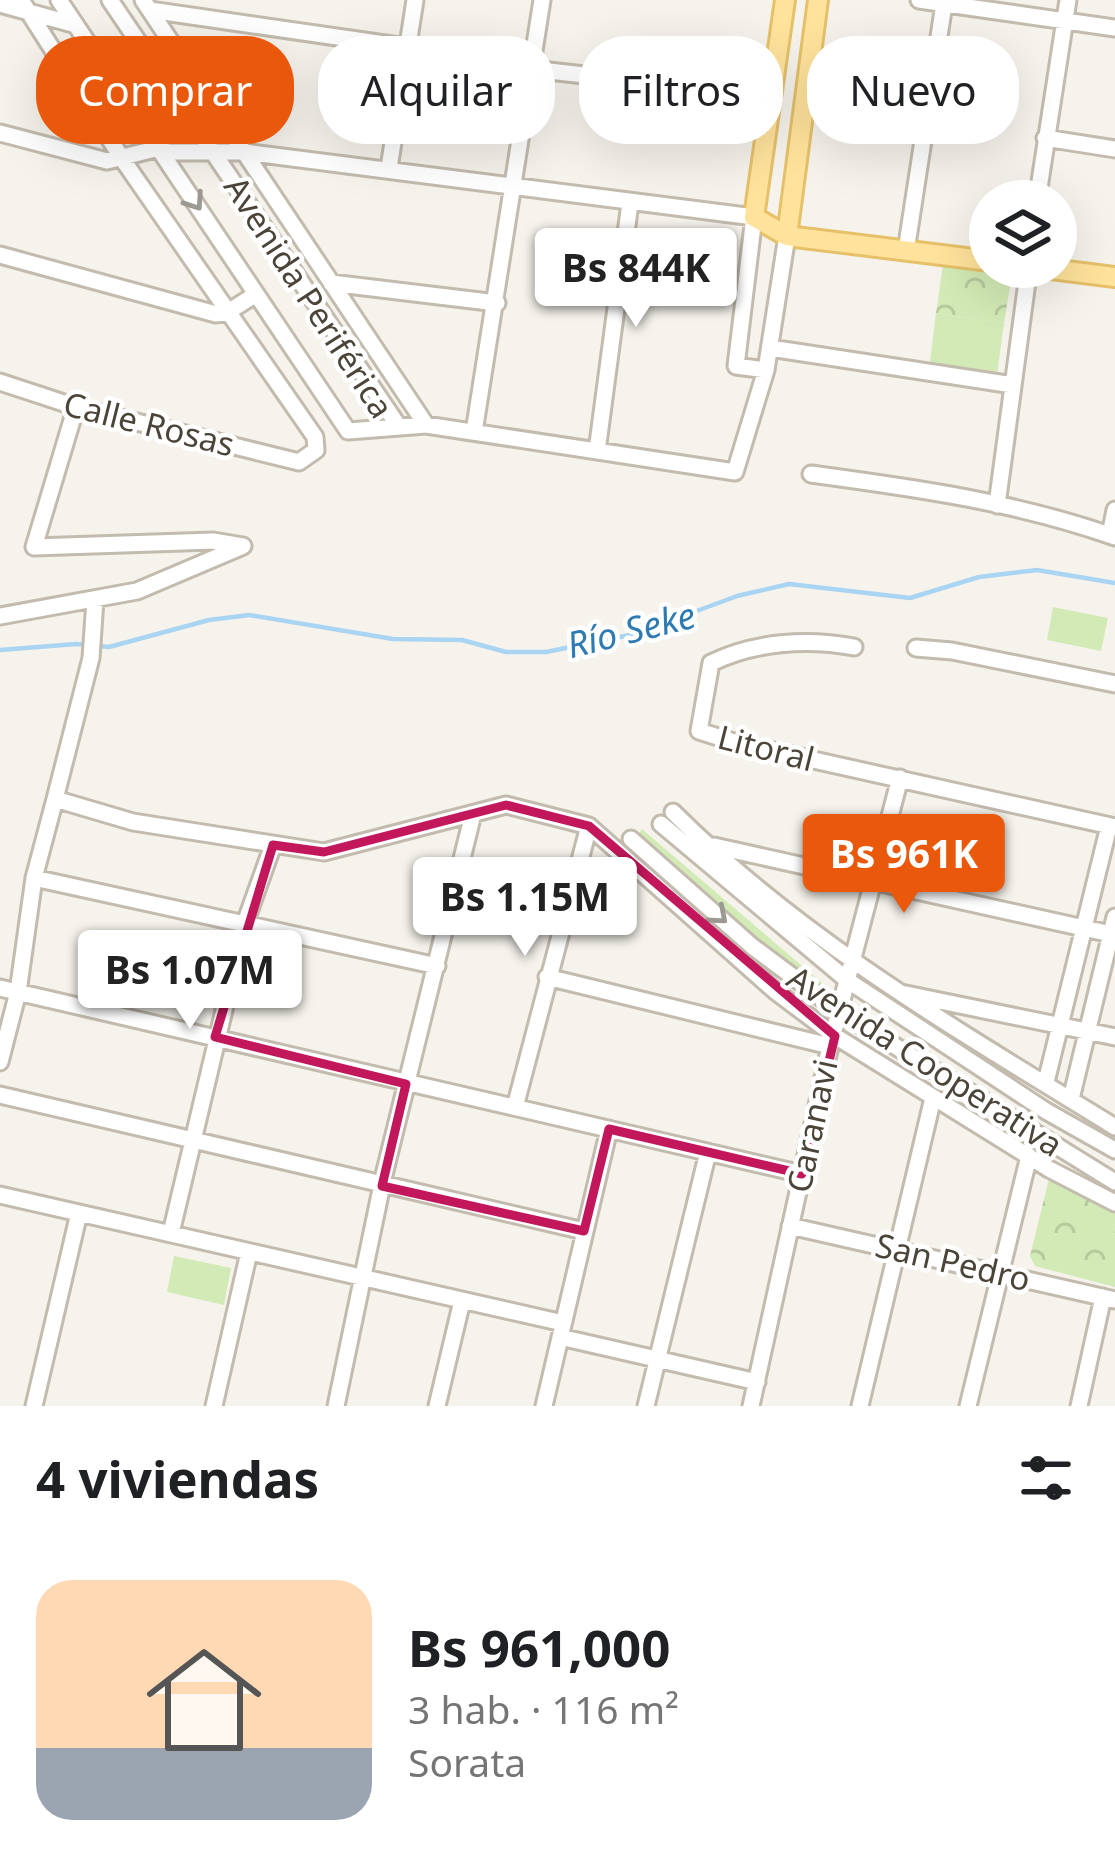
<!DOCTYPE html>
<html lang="es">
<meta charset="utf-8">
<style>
:root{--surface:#fff;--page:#f2f2f2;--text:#202124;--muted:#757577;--line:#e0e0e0;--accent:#ea580c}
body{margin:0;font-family:"Noto Sans",sans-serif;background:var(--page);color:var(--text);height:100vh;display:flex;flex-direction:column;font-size:45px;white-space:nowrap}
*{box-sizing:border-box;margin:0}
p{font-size:39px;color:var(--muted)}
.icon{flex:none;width:66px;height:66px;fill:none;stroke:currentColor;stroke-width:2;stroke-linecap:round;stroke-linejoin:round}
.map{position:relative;height:1406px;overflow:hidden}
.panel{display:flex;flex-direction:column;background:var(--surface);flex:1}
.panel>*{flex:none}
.guide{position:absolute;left:36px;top:36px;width:1044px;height:108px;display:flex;gap:24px}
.controls{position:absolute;left:969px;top:180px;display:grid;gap:24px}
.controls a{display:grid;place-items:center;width:108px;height:108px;border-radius:50%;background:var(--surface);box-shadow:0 12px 48px #0002;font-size:60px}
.price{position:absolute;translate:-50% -102px;padding:0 27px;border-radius:12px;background:#fff;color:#222;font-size:39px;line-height:78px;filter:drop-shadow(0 3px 6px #0008)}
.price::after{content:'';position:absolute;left:50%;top:72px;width:36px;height:27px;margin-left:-18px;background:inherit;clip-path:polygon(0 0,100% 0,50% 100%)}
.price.current{background:var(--accent);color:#fff}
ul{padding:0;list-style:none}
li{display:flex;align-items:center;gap:36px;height:300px;padding:0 36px}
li+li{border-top:3px solid var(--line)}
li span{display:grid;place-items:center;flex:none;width:336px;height:240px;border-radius:36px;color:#555}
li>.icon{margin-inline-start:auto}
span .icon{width:144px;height:144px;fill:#fffc;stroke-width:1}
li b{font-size:51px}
h2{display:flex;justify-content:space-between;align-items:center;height:144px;padding:0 36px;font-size:51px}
.chip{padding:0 42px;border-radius:48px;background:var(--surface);box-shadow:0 12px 48px #0002;font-size:42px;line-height:108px}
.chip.current{background:var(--accent);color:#fff}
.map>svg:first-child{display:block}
.grass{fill:#d2eab5}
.forest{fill:url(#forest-crowns)}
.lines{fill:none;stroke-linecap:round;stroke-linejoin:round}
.stream{stroke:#a9d4f2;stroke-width:4.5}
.minor-casing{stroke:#c2bbae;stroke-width:21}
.major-casing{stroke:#e6c16a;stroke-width:24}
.minor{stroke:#fff;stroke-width:15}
.major{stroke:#ffe39c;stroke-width:18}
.oneway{stroke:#9c9892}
.marked{fill:none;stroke:#c2185b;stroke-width:9;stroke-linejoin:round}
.labels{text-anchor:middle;stroke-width:9;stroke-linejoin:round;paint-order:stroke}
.street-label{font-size:33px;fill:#4b4439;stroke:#fff}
.water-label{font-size:36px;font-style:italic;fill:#2e7ab2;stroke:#fff}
</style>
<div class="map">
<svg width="1115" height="1406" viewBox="0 0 1115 1406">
<defs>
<pattern id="forest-crowns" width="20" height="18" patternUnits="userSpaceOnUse" patternTransform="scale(3)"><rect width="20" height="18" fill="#d2eab5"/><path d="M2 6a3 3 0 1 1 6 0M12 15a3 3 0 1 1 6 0" fill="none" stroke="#b6ca9c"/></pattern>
</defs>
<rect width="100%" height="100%" fill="#f6f3ec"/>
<path class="grass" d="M936,313L1004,323L997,375L930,362Z
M1053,607L1108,618L1101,651L1047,640Z
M642,829L830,990L824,1001L636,838Z
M174,1256L231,1268L224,1305L167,1292Z"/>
<path class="forest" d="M943,265L1012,275L1004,323L936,313Z
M1050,1175L1115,1207V1287L1035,1266L1030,1256Z"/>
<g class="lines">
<path class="stream" d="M0,650L76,644L109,647L209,620L249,615L393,639L462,640L506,652H546L635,634L737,596L789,584L910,598L979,577L1037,570L1115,583"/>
<defs>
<path id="minor" d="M59,0L348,431L426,425L735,472L766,370L787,236
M110,0L397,424
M143,0L426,425
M919,0L1115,28
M0,4L76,25
M150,10L406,47
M531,69L772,96
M0,133L107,161L159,148L168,152H244L754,217L736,366L766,370
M1045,138L1115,149
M389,168L415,0
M1037,201L1068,0
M906,251L944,4
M0,255L216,314L228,312L256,294
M331,283L497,303
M770,348L1013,385
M0,382L76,407L299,462L316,450L315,437L123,160L21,0
M76,407L34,547L213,541L243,546
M474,432L542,0
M597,451L630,203
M811,474C915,488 1016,502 1115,537
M997,505L1029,267
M1110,535L1115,510
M95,600L91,658L55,799L133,822L324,852L506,805L589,826L775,991L835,1036L1049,1169L1115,1203
M0,616L137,591L243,546
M854,647C807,638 754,642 711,663L699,731L737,743L1115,827
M916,648L952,651L1115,684
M673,812C802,941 961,1032 1115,1127
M661,824L847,980L1046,1111L1115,1150
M631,839L753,947L840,1012L1115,1182
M714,846L1115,935
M34,878L437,966
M547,977L830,1046
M0,988L802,1174
M906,994L1115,1037
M0,1062L18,992L34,878L55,799
M1046,1082L1109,826
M0,1095L584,1231
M1071,1099L1115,917
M515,1107L589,826
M0,1195L563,1323
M790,1226L1115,1300
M171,1233L244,926L273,845
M560,1337L757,1382
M34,1406L79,1213
M214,1406L249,1252
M336,1406L384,1175L473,814
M437,1406L462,1301
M544,1406L609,1129
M646,1406L708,1152
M751,1406L830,1046L900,778
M860,1406L933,1098
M968,1406L1029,1156
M1079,1406L1103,1297"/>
<path id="major" d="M785,0L754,217L787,236L990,261
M787,236L818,0
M1035,267L1115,277"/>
</defs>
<use href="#minor" class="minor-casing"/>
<use href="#major" class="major-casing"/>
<use href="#minor" class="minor"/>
<use href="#major" class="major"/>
</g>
<defs><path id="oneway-chevron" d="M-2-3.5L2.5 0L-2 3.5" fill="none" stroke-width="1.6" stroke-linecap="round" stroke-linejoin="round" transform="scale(3)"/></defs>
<g class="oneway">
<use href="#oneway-chevron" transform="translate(195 202) rotate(56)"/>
<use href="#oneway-chevron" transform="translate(719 916) rotate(41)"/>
</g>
<path class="marked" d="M506,805L589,826L835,1036L802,1174L609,1129L584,1231L382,1186L406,1084L215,1037L273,845L324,852Z"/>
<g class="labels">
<g class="street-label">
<text transform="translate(309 297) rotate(57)" y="12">Avenida Periférica</text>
<text transform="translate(149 424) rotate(14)" y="12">Calle Rosas</text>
<text transform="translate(766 748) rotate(14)" y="12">Litoral</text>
<text transform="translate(925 1061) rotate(33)" y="12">Avenida Cooperativa</text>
<text transform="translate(812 1126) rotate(-78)" y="12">Caranavi</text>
<text transform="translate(953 1262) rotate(13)" y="12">San Pedro</text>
</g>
<g class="water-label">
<text transform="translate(631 630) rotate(-14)" y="13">Río Seke</text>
</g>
</g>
</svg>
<div class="controls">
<a><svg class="icon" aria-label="layers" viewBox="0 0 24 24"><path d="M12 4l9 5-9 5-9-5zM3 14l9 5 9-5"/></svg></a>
</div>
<b class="price" style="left:636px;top:330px">Bs 844K</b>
<b class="price current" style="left:904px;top:916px">Bs 961K</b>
<b class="price" style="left:525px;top:959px">Bs 1.15M</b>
<b class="price" style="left:190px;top:1032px">Bs 1.07M</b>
<div class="guide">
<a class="chip current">Comprar</a>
<a class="chip">Alquilar</a>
<a class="chip">Filtros</a>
<a class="chip">Nuevo</a>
</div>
</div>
<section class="panel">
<h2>4 viviendas<svg class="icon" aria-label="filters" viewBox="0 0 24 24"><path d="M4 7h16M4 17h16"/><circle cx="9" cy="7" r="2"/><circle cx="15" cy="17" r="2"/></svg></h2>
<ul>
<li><span style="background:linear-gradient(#ffd9b3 70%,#9aa5b1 0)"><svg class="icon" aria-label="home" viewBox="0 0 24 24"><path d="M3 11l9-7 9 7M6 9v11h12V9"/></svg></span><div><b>Bs 961,000</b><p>3 hab. · 116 m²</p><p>Sorata</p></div></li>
</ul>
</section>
